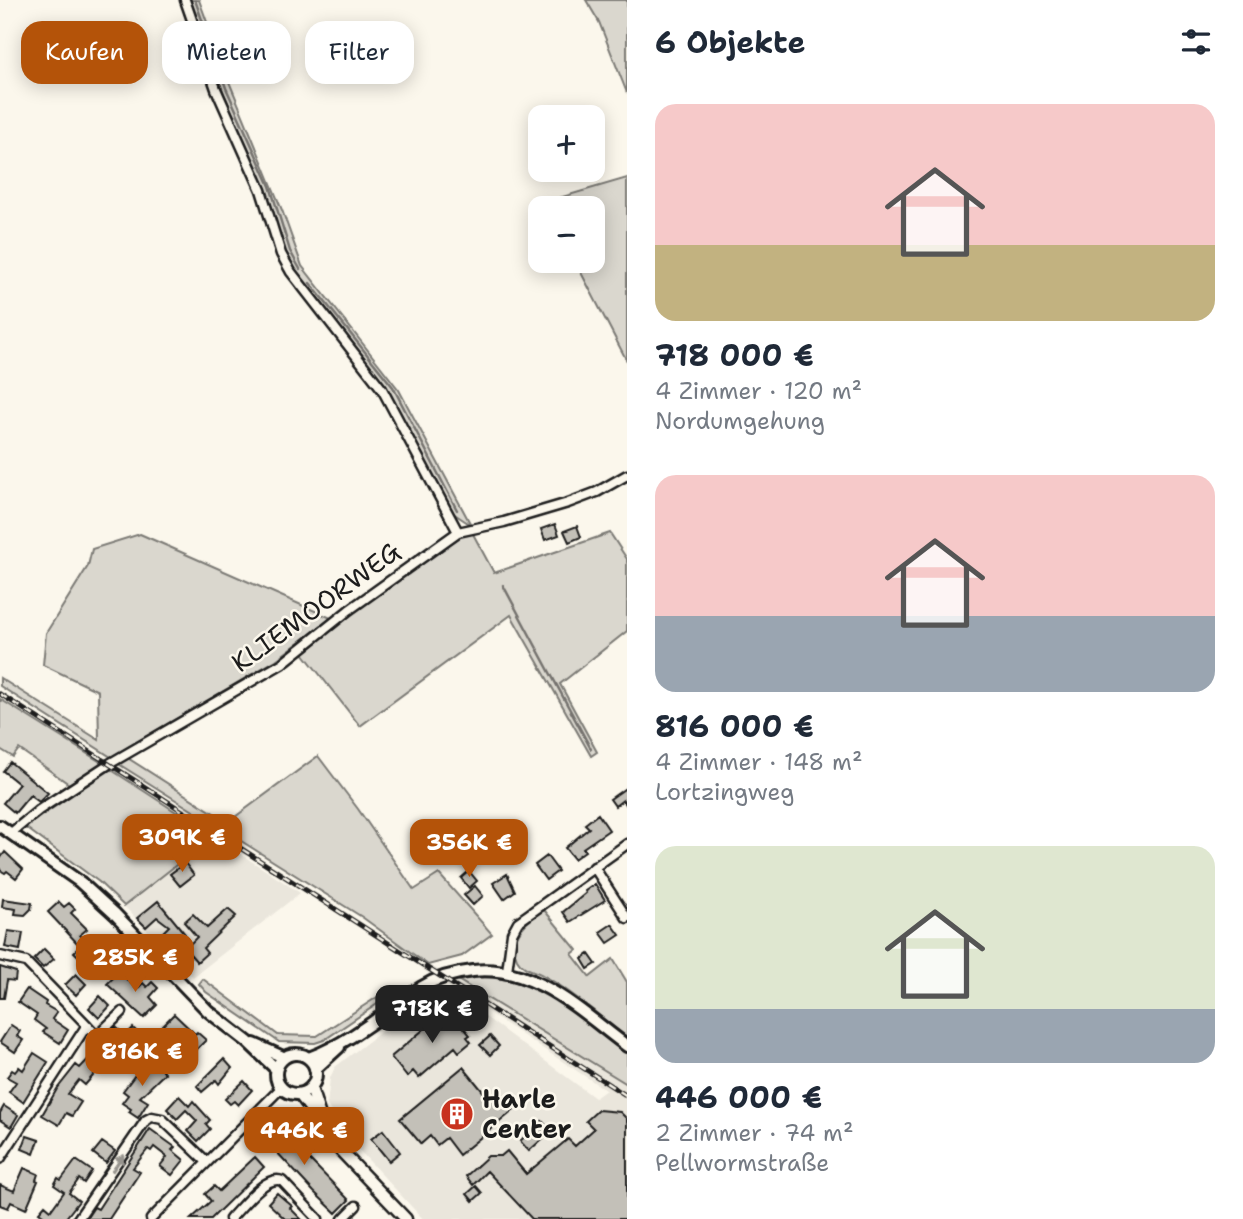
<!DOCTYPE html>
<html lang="de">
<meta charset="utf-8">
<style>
:root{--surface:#fff;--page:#f2f2f3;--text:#1f2937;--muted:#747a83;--accent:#b45309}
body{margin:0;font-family:"Shantell Sans",sans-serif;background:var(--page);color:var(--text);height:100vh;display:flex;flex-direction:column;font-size:26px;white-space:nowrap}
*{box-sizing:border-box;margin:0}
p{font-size:23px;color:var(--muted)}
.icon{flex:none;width:38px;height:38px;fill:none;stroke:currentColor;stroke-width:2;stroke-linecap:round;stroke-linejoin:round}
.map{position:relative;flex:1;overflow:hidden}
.details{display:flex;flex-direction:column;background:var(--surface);width:616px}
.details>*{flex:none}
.banner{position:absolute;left:21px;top:21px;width:500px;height:63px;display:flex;gap:14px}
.fabs{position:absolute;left:528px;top:105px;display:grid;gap:14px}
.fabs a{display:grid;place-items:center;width:77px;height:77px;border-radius:14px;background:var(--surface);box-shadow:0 4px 18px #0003;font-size:35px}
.price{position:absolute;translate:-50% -60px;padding:0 16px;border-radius:14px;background:var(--accent);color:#fff;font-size:23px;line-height:46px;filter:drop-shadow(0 2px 4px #0008)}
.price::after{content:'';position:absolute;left:50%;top:42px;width:21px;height:16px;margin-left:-10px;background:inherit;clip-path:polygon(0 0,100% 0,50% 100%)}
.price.on{background:#222;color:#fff}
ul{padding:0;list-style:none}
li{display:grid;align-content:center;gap:14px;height:371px;padding:0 28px}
li span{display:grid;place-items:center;height:217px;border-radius:21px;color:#555}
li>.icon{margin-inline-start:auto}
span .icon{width:126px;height:126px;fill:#fffc;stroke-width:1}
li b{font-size:30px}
h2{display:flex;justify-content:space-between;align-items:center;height:84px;padding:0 28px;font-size:30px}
.tag{padding:0 24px;border-radius:21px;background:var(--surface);box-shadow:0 4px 18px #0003;font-size:24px;line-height:63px}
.tag.on{background:var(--accent);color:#fff}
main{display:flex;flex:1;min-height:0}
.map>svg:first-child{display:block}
.built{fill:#eae6dc}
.green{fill:#dad7ce;stroke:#7b7a75;stroke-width:2}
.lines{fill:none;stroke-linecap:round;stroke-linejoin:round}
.stream{stroke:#74726e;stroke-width:2.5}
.building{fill:#c3c0b8;stroke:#1c1c1c;stroke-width:2}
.minor-casing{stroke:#1c1c1c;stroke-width:13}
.tertiary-casing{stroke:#1c1c1c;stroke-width:15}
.secondary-casing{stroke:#1c1c1c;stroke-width:16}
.minor{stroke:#fbf7ec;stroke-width:8}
.tertiary{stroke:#fbf7ec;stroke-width:10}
.secondary{stroke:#fbf7ec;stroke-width:10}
.rail-casing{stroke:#1c1c1c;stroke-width:5}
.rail{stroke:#fbf7ec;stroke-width:2.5;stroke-dasharray:8;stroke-linecap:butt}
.oneway{fill:#97948e}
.labels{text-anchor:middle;stroke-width:5;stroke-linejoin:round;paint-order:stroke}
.street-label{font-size:26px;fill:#1c1c1c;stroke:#fbf7ec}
.poi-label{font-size:26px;font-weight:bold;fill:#1c1c1c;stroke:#fbf7ec;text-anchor:start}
</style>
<main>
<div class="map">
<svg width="627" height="1219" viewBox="0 0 627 1219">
<rect width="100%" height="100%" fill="#fbf7ec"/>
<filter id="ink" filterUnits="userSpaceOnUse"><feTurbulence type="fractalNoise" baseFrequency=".0143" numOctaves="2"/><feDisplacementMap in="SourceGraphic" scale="14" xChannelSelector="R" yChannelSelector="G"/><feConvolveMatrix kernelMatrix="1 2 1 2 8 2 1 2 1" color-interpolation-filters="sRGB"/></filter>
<g filter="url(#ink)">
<path class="built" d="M213,836L300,893L193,977L124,906Z
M428,965L467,984L627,1084V1219H423L346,1136L327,1105L330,1078L335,1067L436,990L445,987L595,1098L606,1090L423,970Z"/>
<path class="green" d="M190,0H199L225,72L282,210L302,266L399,390L471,525L453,513L388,390L295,269L285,252L267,194L225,96Z
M586,0H627V93L599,22Z
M627,178V361L575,261H593V208H549L545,202Z
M472,532L494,573L610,533L627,559V631L560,684L597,752L591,756L511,615L360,726L303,653L351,614L458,538Z
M140,534L331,618L276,660L111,757L0,686V678L99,740L98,691L43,665L46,633L88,566L92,549Z
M0,699L102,763L69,784L19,749L13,757L0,749Z
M318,756L358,809L414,890L439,874L492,934L462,956L428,965L362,917L117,763L126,757L228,822Z
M110,769L213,836L124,906L99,882L25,827Z
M540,910L545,911L577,950L572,954L590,977L613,959L627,982V1037C600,1017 573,992 544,976C535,970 523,970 517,959C507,939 527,922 540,910Z
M480,977C540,977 582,1018 627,1053V1084L458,980Z
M203,979L278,1035L317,1036L382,994L389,996L324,1040L315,1043L279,1042L206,992L199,984Z"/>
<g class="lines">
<path class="stream" d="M195,0L226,88L270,186L290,251L300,269
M310,283L393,387L457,510
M503,585L591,749"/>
</g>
<path class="building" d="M555,524L559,535L545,540L541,529Z
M577,526L581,537L569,542L564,531Z
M10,762L48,793L39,802L30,795L15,813L3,803L19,784L3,771Z
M627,787V806L623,800L615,806L610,799Z
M598,814L609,830L583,848L585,851L574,859L565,848L589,828L585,824Z
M5,852L23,869L16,878L7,871L5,873L0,870V859Z
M547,856L558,871L546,880L535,865Z
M185,863L194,875L180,886L170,874Z
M469,871L477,881L469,888L461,878Z
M507,874L515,891L504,899L493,883Z
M595,884L605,900L570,922L563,912L586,893L585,891Z
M475,886L483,896L473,905L464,895Z
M3,899L32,903L31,909L25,915L15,914L16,909L2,907Z
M158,901L185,934L182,937L178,934L176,936L186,948L197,937L184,922L193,914L207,928L228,909L236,916L203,948L207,953L197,962L190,954L181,962L159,936L169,926L157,917L146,927L137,918Z
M59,902L64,907L69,903L75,909L71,913L87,929L80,935L109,962L97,974L74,952L80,946L48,912Z
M612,924L620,935L608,943L600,932Z
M8,931L23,933L20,950L5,947Z
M44,949L54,959L43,968L34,959Z
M589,954L596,964L588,969L582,959Z
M0,967L16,972L15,981L7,980L4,998H0Z
M119,972L137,989L143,983L147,987L152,982L158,988L150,997L157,1005L144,1018L107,984Z
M76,974L86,984L76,995L65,985Z
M27,989L46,1002L45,1005L57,1012L52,1019L68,1030L60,1043L43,1032L46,1029L34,1020L37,1015L18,1002Z
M100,996L110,1006L99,1018L89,1008Z
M448,1009L470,1035L467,1037L471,1042L459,1052L455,1047L419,1078L413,1071L407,1077L391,1057Z
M174,1014L195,1034L197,1032L206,1040L194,1052L187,1046L178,1058L172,1054L180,1044L162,1026Z
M11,1025L20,1031L17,1036L23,1040L15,1052L0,1042Z
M116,1027L127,1038L116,1049L105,1037Z
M133,1028L140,1035L132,1043L125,1036Z
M490,1036L499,1046L490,1055L480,1045Z
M97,1050L107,1060L85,1085L79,1080L68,1094L81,1102L72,1116L66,1113L59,1125L42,1115L57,1089L76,1065L80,1068Z
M34,1053L48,1062L23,1102L9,1092L16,1082L7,1077L12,1070L15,1072L19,1067L23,1070Z
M159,1058L166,1065L162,1070L165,1073L140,1097L148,1102L138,1118L129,1112L131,1109L122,1103L128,1095L123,1091L135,1075L139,1078Z
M224,1059L232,1068L219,1084L216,1080L202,1092L197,1086Z
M463,1067L490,1100L500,1092L514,1110L459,1155L446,1138L437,1145L430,1136L421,1144L400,1119Z
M244,1081L252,1090L238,1105L234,1101L230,1104L225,1099Z
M179,1096L189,1106L193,1101L210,1120L206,1124L210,1129L198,1141L188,1131L197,1121L186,1110L177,1119L167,1109Z
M4,1106L18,1115L11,1127L0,1120V1113Z
M598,1110L620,1112L627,1119V1219H532L487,1171L473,1185L466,1176L488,1156H501L507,1151L526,1174L568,1139L575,1146L594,1129L586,1121Z
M272,1121L349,1200L336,1213L314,1192L259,1133Z
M542,1121L551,1131L529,1151L520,1141Z
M150,1129L175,1147L172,1150L184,1160L172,1175L160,1166L167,1157L154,1147L151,1151L148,1149L133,1168L140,1172L109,1219H86L94,1207L98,1209Z
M383,1130L400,1152L389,1161L371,1139Z
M27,1136L39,1140L34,1154L22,1149Z
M102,1142L115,1151L106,1163L93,1153Z
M255,1157L264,1167L219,1211L211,1219H191L211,1201L205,1194L214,1186L219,1191Z
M76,1160L92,1171L84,1183L79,1179L69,1193L79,1201L65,1219H41L43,1215L39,1212L45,1205L51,1210L64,1192L54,1185L58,1178L61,1180Z
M24,1168L38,1174L36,1180L38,1181L26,1209L11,1202L8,1208L0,1205V1185L14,1191Z
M476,1186L482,1193L473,1201L467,1194Z
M277,1193L292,1206L290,1208L301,1219H285L268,1203Z"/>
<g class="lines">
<defs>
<path id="minor" d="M185,0L216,89L261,190L281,254L291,272L382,389L458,532
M11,833L39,810L109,764L283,663L349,610L458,532L504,522L568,503L597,492L627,475
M594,867L627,918
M0,956L26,962L87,1025L0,1159
M507,971L512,933L518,922L627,844
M87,1025L97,1036L122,1012
M78,1219L146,1120L152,1117L162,1119L207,1162
M151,1219L281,1088
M230,1219C242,1207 266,1174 282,1181L318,1219
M343,1219L356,1206"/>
<path id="tertiary" d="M311,1088L322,1122L339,1149L406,1219
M299,1094L319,1120"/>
<path id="secondary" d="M0,826L80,882L115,914L208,1011L248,1042L276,1069
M254,1044L283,1057
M276 1074a20 20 0 1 1 40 0a20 20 0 1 1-40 0Z
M309,1058C351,1042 385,1012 422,987C438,977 454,973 473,971C534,964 581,1012 627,1046
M315,1069L339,1047"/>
</defs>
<use href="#minor" class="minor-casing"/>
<use href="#tertiary" class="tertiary-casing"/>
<use href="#secondary" class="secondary-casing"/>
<use href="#minor" class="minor"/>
<use href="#tertiary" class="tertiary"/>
<use href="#secondary" class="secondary"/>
<defs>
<path id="rail" d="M0,694L627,1096"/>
</defs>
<use href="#rail" class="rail-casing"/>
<use href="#rail" class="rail"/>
</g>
<defs><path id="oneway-solid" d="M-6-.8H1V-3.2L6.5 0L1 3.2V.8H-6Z" transform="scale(1.75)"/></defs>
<use class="oneway" href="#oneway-solid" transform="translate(118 1163) rotate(-55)"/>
</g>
<defs>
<symbol id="building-disc" viewBox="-11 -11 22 22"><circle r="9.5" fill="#c8321e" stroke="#fbf7ec"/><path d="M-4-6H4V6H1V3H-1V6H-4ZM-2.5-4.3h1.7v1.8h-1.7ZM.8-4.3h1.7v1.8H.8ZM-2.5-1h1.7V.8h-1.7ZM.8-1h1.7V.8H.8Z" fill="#fff"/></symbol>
</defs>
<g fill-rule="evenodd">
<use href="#building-disc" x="438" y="1095" width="38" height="38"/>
</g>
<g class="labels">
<g class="street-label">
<text transform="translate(316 607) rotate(-36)" y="9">KLIEMOORWEG</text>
</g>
<g class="poi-label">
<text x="482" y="1108">Harle<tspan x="482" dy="30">Center</tspan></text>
</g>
</g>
</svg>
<div class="fabs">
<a>+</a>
<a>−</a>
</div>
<b class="price" style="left:182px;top:874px">309K €</b>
<b class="price" style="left:469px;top:879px">356K €</b>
<b class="price" style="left:135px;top:994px">285K €</b>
<b class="price on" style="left:432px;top:1045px">718K €</b>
<b class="price" style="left:142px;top:1088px">816K €</b>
<b class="price" style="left:304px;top:1167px">446K €</b>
<div class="banner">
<a class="tag on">Kaufen</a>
<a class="tag">Mieten</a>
<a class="tag">Filter</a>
</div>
</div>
<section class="details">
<h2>6 Objekte<svg class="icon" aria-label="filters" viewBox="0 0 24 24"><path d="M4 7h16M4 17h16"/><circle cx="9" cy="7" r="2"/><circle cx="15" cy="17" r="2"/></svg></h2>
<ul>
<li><span style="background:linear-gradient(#f6c9c9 65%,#c2b280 0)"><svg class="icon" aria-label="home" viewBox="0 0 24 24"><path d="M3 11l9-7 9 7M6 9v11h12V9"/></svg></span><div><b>718 000 €</b><p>4 Zimmer · 120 m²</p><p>Nordumgehung</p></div></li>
<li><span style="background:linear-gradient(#f6c9c9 65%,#9aa5b1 0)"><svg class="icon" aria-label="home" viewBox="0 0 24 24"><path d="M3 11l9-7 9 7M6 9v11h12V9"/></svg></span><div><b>816 000 €</b><p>4 Zimmer · 148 m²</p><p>Lortzingweg</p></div></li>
<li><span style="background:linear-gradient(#dfe7d0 75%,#9aa5b1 0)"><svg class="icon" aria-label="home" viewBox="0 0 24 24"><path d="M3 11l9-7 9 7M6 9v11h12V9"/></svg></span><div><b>446 000 €</b><p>2 Zimmer · 74 m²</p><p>Pellwormstraße</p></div></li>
</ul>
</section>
</main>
